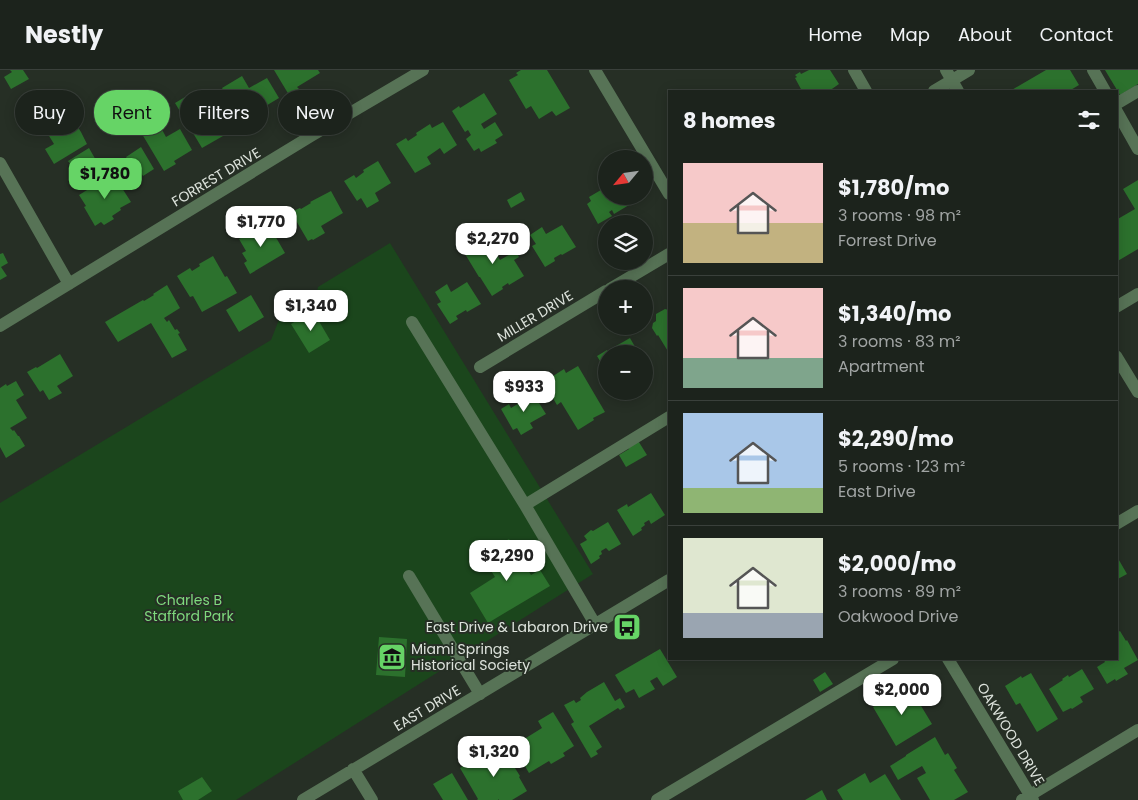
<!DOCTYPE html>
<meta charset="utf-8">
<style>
:root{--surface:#1c231c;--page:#252b25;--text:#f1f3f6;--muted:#a0a4a3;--line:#3a403b;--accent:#66d466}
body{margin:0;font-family:Poppins,sans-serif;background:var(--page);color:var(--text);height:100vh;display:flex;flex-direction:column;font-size:19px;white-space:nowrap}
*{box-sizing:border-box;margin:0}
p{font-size:16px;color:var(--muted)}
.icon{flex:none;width:28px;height:28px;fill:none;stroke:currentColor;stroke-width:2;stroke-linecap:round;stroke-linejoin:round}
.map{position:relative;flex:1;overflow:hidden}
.drawer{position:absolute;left:668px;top:20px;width:450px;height:570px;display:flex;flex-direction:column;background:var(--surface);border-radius:0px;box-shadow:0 2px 12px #0003,0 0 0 1px var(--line)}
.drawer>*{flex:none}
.hud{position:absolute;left:15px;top:20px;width:475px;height:45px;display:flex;gap:10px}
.needle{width:32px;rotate:241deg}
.tools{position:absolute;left:598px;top:80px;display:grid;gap:10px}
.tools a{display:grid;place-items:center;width:55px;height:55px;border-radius:50%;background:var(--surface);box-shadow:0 2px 12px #0003,0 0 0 1px var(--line);font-size:25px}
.price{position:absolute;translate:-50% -42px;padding:0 11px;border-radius:10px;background:#fff;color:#222;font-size:16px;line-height:32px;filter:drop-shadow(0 1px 2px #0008)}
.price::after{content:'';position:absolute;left:50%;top:30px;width:15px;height:11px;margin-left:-8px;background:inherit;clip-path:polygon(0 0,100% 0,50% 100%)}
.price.current{background:var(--accent);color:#111}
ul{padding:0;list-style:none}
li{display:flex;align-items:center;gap:15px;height:125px;padding:0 15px}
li+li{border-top:1px solid var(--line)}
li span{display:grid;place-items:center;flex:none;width:140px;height:100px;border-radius:0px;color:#555}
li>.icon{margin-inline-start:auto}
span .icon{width:60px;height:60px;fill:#fffc;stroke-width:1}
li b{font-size:21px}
h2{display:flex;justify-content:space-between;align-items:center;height:60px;padding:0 15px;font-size:21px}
.chip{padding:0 18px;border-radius:22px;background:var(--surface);box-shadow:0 2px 12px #0003,0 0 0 1px var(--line);font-size:18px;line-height:45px}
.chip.current{background:var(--accent);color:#111}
header{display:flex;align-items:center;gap:30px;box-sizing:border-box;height:70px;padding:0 25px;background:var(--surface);border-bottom:1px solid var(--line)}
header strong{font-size:24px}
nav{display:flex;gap:28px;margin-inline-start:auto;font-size:18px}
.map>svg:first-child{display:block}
.green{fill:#1b461c}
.building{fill:#2c712d}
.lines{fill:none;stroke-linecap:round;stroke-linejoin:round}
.minor{stroke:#577356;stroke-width:12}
.labels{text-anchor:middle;stroke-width:4;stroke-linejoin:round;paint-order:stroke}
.street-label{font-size:14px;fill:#dde3dc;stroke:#262f25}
.park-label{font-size:14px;fill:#7ed97d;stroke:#262f25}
.poi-label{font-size:14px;fill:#dde3dc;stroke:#262f25;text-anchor:end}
</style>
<header>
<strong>Nestly</strong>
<nav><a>Home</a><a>Map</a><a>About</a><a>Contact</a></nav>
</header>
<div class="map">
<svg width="1138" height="730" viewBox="0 0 1138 730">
<rect width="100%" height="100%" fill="#262f25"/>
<path class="green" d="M390,173L593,504L236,730H0V433L271,270L280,247L315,231L318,217Z"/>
<path class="building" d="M10,0H23L29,9L11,19L4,7L12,2Z
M274,0H318L320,3L297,17L299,19L289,25Z
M521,0H547L570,38L556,46L552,41L539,49L531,36L526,39L509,10L518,5L516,3Z
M809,0H830L839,14L829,21H802L795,8L797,7L795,5L800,2L801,4Z
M1046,0H1070L1079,15L1069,21H1010Z
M1105,0H1138V14L1120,25Z
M242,6L249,18L267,8L279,28L254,43L256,45L245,51L244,48L241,50L222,18Z
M484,23L497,44L481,54L484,59L495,52L503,65L495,70L497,73L481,82L479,78L474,81L466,69L471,65L468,60L465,62L452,41L459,36L460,38Z
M185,27L197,47L217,34L230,56L220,62L223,66L202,78L175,33Z
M64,29L72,43L70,45L81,62L87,74L54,94L45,79L54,74L46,61L43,63L40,57L43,56L37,45Z
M443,52L457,75L444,84L440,78L427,87L431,94L415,103L396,74L406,68L408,71L417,65L416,63L430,54L432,58Z
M159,54L166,67L180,59L192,80L174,91L176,94L164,101L142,64Z
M141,77L154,99L143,106L138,98L134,101L126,87Z
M89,78L97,92L77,104L68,91Z
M378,91L391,113L375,123L379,131L367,138L361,128L357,131L344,111L354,105L356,108L364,102L363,100Z
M113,104L131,132L120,138L121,140L112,146L114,149L104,155L101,152L95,156L84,137L86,136L79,125Z
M1138,110V179L1116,192V150L1135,139L1123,119Z
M606,117V126H624L629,135L614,144L612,140L609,142L612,146L598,154L587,134L591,131L589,127Z
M331,121L343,143L321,156L325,163L313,170L312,169L308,171L291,142L300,138L301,139L311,133L310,132Z
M521,122L525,130L511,138L507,130Z
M267,152L285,183L250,204L244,193L247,191L242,183L246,181L239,169Z
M562,155L576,177L562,185L561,184L554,188L555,191L545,197L532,176L536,174L530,165L542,157L546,164Z
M486,165L500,190L516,181L519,187L514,190L524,206L509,215L508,213L502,217L503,219L492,226L480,207H479L462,179Z
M3,183L8,193L1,197L7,206L0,210V184Z
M213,186L225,207L227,206L237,223L202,242L193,226L190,227L177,206L190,198L192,201L200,196L199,194Z
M467,212L481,234L467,242L466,240L456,246L458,249L450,254L437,234L441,232L435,222L447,214L451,222Z
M167,215L180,238L164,248L167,252L169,250L175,260L177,259L180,263L178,264L187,280L172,288L151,253L118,272L105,252L143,230L144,231L154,225L153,224Z
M251,225L264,247L239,262L226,240Z
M665,239L669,240V283L658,265L657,266L652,258L653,253L656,251V244Z
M313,241L330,270L309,283L291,254Z
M630,268L639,284H606V301L597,286L607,280L608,282L617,277L616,276Z
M60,284L73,306L57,316L62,323L49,330L43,320L40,322L27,302L36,297L37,298Z
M578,296L605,342L593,348L594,350L578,360L561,332L557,335L545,315L552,311L550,308L564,299L566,303Z
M16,311L24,325L16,330L27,348L10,358L13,361L14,360L18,366H19L25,376L6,388L0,377V318L6,314L7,316Z
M532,322L546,344L530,353L533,358L521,365L517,358L513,360L501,339L509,334L511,338L521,332L519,329Z
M637,369L647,385L626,397L619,385L629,379L627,375Z
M651,423L665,445L651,454L649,450L644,453L645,455L641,458L642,460L633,466L617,440L627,434L628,437Z
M608,452L621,474L609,481L606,478L601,481L602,484L599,486L600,488L591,494L580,474L587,470L584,466L591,460L593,461Z
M509,469L531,505L540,500L550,516L488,553L470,523L495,507L481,485Z
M1116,485L1127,504L1116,510Z
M1120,561L1126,571L1127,570L1138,590L1124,598L1128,604L1116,611L1115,609L1107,614L1097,597L1105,592L1103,589H1116V563Z
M379,567L407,569L405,607L376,605Z
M660,579L677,607L663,616L657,607L650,611L655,619L639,628L634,619L626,623L615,605Z
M1082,599L1094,619L1080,627L1083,632L1072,639L1071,638L1063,642L1049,619L1063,610L1062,609L1068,605L1069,607Z
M825,602L833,614L820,622L813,610Z
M1031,603L1058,649L1037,662L1020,633L1016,635L1005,616L1021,606L1022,608Z
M604,612L615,631L620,628L625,637L620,640L618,638L589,656L602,677L596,681L598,684L591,688L571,654L574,652L564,635L574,630L576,633L581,630L580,628L587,622Z
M909,616L932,654L896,676L873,637Z
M553,642L574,676L563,683L565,686L551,694L549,691L529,703L513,676L542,658L538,651Z
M935,667L945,685L948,683L957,698L954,700L968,722L954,730H930L917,708L926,703L922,696L898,710L890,696L906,686V685Z
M503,679L520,706L519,707L527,721L512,730H499V729L498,730H477L478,729L460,698L471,691L474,696Z
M452,703L468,730H443L433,714Z
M865,703L870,713L885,704L901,730H843L837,720Z
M202,707L212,721L198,730H183L178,721Z
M822,720L827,730H805Z"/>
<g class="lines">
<path class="minor" d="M595,0L669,124
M854,0L866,21
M946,0L958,21
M1093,0L1105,21
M934,21L969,0
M1116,34L1138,21
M1116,40L1138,79
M0,93L69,214
M610,219L669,184
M1116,237L1138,224
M412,252L525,435L595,554
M0,256L311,66L423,0
M1116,286L1138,322
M480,297L606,221
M525,435L669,347
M1116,454L1138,441
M409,506L480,624
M948,589L1033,730
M353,699L372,730
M303,730L669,510
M657,730L893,589
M1022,730L1138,660"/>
</g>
<defs>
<symbol id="bus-square" viewBox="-11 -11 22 22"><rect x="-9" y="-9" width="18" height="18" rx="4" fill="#66d466" stroke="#262f25"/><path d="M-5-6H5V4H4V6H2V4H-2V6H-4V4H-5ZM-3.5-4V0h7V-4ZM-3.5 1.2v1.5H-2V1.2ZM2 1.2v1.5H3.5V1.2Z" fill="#111"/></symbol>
<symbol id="museum-square" viewBox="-11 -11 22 22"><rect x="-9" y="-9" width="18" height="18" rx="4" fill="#66d466" stroke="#262f25"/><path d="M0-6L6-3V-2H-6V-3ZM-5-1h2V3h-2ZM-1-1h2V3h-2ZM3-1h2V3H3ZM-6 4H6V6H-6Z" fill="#111"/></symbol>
</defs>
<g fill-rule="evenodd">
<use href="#bus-square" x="611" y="541" width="32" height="32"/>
<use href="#museum-square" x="376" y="571" width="32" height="32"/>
</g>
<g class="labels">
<g class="street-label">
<text transform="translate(216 107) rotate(-31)" y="5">FORREST DRIVE</text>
<text transform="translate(535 246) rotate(-31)" y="5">MILLER DRIVE</text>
<text transform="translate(427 638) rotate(-31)" y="5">EAST DRIVE</text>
<text transform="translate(1011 664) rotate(59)" y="5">OAKWOOD DRIVE</text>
</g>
<g class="park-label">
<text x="189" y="535">Charles B<tspan x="189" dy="16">Stafford Park</tspan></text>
</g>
<g class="poi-label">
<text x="608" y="562">East Drive &amp; Labaron Drive</text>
<text x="411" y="584" text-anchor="start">Miami Springs<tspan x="411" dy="16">Historical Society</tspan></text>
</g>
</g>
</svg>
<div class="tools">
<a><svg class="needle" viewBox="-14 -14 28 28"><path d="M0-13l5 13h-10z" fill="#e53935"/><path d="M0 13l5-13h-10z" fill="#a0a4a3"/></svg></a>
<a><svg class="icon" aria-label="layers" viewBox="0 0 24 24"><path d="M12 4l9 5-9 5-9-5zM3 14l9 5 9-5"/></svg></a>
<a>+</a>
<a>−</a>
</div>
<b class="price current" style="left:105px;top:130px">$1,780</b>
<b class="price" style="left:261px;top:178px">$1,770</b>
<b class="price" style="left:493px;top:195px">$2,270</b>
<b class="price" style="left:311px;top:262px">$1,340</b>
<b class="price" style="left:524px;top:343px">$933</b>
<b class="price" style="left:507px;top:512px">$2,290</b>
<b class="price" style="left:902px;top:646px">$2,000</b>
<b class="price" style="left:494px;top:708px">$1,320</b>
<div class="hud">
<a class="chip">Buy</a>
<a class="chip current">Rent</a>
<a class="chip">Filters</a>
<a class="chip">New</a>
</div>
<section class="drawer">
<h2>8 homes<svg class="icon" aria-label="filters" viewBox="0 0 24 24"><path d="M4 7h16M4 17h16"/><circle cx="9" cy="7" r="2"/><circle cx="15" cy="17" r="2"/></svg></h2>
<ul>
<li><span style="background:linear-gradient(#f6c9c9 60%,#c2b280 0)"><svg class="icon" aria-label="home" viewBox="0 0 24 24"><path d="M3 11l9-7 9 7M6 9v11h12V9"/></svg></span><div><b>$1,780/mo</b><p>3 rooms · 98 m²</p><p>Forrest Drive</p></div></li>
<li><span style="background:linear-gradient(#f6c9c9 70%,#7fa58c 0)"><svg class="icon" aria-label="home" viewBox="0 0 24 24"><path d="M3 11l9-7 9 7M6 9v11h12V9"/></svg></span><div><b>$1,340/mo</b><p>3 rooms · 83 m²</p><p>Apartment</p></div></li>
<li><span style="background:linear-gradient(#a9c7e8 75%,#8fb573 0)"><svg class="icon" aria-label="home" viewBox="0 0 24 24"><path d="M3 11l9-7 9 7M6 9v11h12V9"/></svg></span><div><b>$2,290/mo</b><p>5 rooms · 123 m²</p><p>East Drive</p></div></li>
<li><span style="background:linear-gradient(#dfe7d0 75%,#9aa5b1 0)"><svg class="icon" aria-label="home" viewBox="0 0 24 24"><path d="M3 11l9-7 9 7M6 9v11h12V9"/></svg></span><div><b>$2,000/mo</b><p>3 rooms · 89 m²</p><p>Oakwood Drive</p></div></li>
</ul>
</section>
</div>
